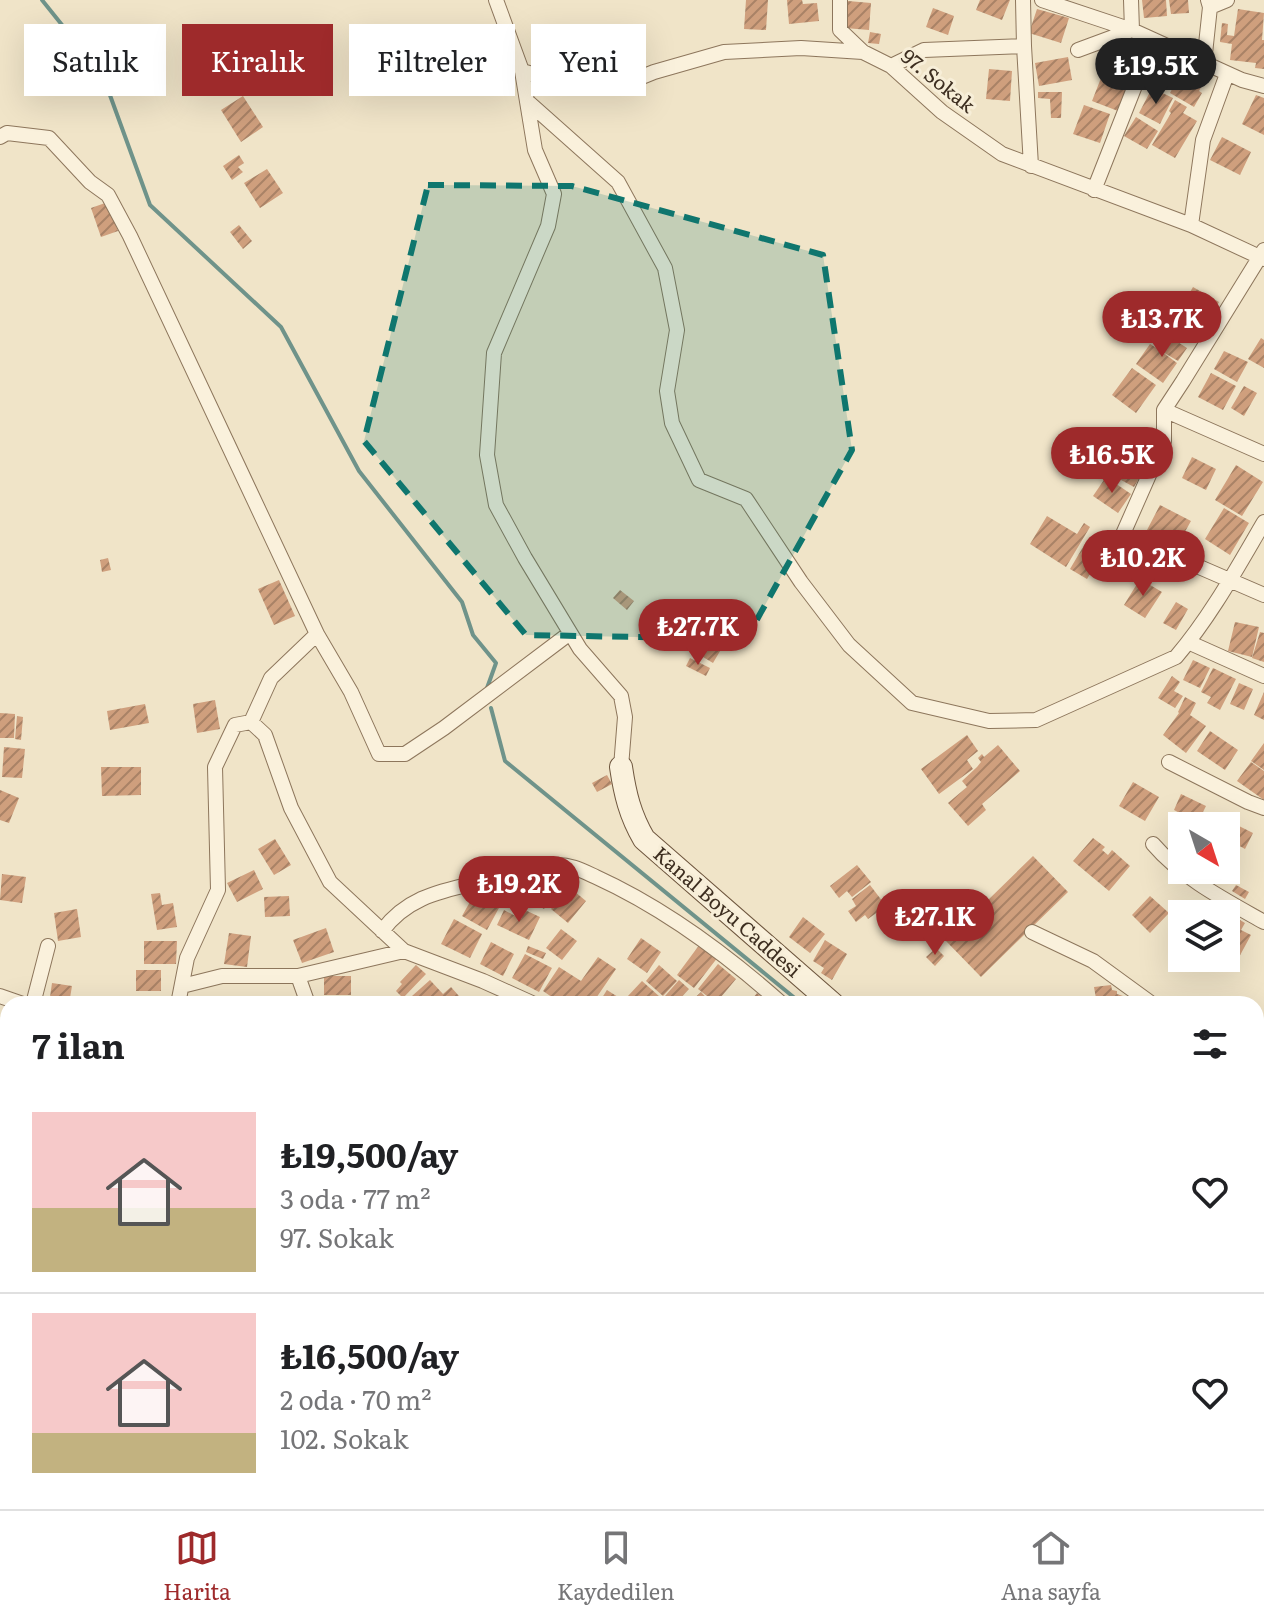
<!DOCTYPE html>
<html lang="tr">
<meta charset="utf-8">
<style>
:root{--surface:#fff;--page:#f2f2f2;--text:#202124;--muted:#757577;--line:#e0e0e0;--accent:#9e2a2b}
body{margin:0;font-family:Literata,serif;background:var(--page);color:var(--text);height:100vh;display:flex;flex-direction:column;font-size:30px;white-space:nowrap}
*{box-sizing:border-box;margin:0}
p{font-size:26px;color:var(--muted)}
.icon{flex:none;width:44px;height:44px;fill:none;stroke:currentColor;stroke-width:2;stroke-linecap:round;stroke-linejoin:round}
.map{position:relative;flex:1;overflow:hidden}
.details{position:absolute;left:0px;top:996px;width:1264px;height:514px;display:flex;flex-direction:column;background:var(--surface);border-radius:24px 24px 0 0;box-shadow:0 8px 32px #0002}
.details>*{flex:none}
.top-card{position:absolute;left:24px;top:24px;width:800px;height:72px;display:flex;gap:16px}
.needle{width:52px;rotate:141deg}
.tools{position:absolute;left:1168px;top:812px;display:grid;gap:16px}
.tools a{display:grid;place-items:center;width:72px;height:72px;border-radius:0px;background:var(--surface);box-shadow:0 8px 32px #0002;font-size:40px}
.price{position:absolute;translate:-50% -68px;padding:0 18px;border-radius:28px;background:var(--accent);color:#fff;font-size:26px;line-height:52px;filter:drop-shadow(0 2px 4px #0008)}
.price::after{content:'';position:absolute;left:50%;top:48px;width:24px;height:18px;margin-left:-12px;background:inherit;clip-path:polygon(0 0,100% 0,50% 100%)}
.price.selected{background:#222;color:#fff}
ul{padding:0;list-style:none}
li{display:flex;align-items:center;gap:24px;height:200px;padding:0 32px}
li+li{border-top:2px solid var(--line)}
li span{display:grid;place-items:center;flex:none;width:224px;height:160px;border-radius:0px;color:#555}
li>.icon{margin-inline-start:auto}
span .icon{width:96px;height:96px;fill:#fffc;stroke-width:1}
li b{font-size:34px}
h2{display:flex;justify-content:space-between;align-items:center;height:96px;padding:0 32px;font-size:34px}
.tag{padding:0 28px;border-radius:0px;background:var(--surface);box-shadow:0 8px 32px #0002;font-size:28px;line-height:72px}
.tag.selected{background:var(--accent);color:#fff}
.dock{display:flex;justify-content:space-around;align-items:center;height:112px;border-top:2px solid var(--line);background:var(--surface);font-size:22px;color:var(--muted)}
.dock a{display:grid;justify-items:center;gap:4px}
.dock .selected{color:var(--accent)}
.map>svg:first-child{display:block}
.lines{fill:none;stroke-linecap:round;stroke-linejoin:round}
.stream{stroke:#6f938a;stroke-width:4}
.building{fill:url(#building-hatch)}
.street-casing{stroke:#8d765c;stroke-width:16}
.secondary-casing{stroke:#6f573f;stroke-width:24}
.street{stroke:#faf1dc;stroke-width:14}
.secondary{stroke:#faf1dc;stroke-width:22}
.marked{fill:#0f766e;fill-opacity:0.2;stroke:#0f766e;stroke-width:6;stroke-dasharray:16 10;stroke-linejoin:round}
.labels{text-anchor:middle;stroke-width:6;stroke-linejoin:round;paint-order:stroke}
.street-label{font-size:20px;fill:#3d2e20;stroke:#f7eed8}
</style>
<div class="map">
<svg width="1264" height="1509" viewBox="0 0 1264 1509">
<defs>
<pattern id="building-hatch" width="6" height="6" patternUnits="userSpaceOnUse" patternTransform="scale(2)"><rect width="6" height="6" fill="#cf9f7d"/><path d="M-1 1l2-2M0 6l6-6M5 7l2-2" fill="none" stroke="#a98266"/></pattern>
</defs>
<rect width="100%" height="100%" fill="#f0e4c8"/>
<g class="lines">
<path class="stream" d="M42,0L103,76L150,205L281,327L359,471L462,602L473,635L496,663L487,688
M491,708L505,761L802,1004"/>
</g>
<path class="building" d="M746,0H768L766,30L744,29Z
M787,0H802L803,4L817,3L819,21L789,24Z
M980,0H1010L1002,20L976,10Z
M1142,0H1166L1167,16L1144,18Z
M1169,0H1188L1189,13L1171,14Z
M848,1L871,3L869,30L845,28Z
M933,8L954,16L948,35L926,27Z
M1037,9L1069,18L1061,43L1029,33Z
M1238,9L1264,13L1262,40H1264V69L1255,68L1256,63L1230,60L1232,44L1220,42L1222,23L1228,24L1227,35L1234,36Z
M870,32L881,34L879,44L868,43Z
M1110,47L1136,54L1128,83L1102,76Z
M1068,57L1072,80L1039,86L1035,63Z
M989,69L1012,71L1010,101L986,99Z
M1183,69L1192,75L1189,83L1193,85L1196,79L1204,82L1199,91L1202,93L1194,107L1170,93Z
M1101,78L1127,88L1118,111L1092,101Z
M1152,88L1173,98L1160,124L1139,113Z
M1038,92H1062L1061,118H1051L1050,99L1038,98Z
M1256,95L1264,98V135L1242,124Z
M243,96L263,127L241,142L221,110Z
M1175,100L1187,107L1183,113L1197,121L1175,158L1152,145L1171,113L1169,111Z
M1084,105L1110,114L1100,143L1073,134Z
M1136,117L1158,131L1147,149L1124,136Z
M1222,137L1251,152L1240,175L1210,160Z
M239,155L244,163L238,167L243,172L232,180L223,166Z
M267,169L283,193L260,208L244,183Z
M108,202L118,231L101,237L91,208Z
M239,225L252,241L243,249L230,232Z
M1193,287L1219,302L1209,319L1207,318L1195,339L1171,325Z
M1167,335L1187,348L1178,361L1161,351L1177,363L1163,383L1136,364L1150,344L1158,349Z
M1261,338L1264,340V368L1248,359Z
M1224,351L1248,362L1237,382L1214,369Z
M1132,368L1156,385L1136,413L1112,395Z
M1211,373L1236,386L1223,410L1198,397Z
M1244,386L1257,393L1244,416L1231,408Z
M1124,450L1147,464L1134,487L1110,474Z
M1192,457L1216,469L1206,490L1182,478Z
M1236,465L1263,482L1242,516L1215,500Z
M1106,477L1131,494L1118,513L1093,496Z
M1160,505L1191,521L1178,544L1167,538L1166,540L1147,530Z
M1224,508L1249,523L1230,555L1205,539Z
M1047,516L1077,534L1084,523L1090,527L1066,567L1030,544Z
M1086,542L1103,552L1087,579L1070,569Z
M108,558L111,570L102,572L100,560Z
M1140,579L1162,592L1145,618L1124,605Z
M279,580L295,616L274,625L258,589Z
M620,590L634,601L627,610L613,598Z
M1176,602L1188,609L1176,630L1163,623Z
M1235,622L1259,627L1252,657L1228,651Z
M698,631L723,646L713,663L688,648Z
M1260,632L1264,633V662L1252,658Z
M690,658L710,668L706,676L686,666Z
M1193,660L1210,668L1200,688L1183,680Z
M1213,668L1236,679L1220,710L1207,703L1211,697L1201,692Z
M1172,676L1180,682L1174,691L1183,696L1175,708L1158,698Z
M1239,683L1253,689L1244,710L1230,704Z
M1264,692V720L1254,715Z
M1185,697L1196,703L1190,715L1206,726L1186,753L1163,735L1179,713L1178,712Z
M215,700L220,729L197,733L193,704Z
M145,704L149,723L110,730L107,711Z
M0,713L15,714L14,738H0Z
M17,716L23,717L21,740L15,739Z
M1210,731L1238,750L1225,770L1197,751Z
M967,735L978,751L967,760L973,769L939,794L921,769Z
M1264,743V770L1251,761Z
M998,745L1020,771L982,804L986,810L968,826L948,803L967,787L962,781L977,767L981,762L978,758L982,754L984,757Z
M4,747L25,749L22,778L2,777Z
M1251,762L1264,771V800L1237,781Z
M101,767H141V795L102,796Z
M607,775L612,784L597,792L592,783Z
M1133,782L1159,797L1145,821L1119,806Z
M0,790L19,798L9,823L0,820Z
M1181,794L1206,806L1202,814L1216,821L1213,826H1185L1189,818L1174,810Z
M1235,824L1253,833L1245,849L1227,839Z
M1093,838L1105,847L1102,850L1108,855L1112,850L1130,866L1109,891L1073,861Z
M275,839L291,865L274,875L258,849Z
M1033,856L1068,892L981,977L946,941Z
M857,865L871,882L852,897L847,891L839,898L830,886Z
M254,870L263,889L237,902L227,883Z
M2,874L26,877L22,903L0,900Z
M550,878L560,884L544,909L525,897L536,879L546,885Z
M870,885L886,906L868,919L865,915L856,922L848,911L856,906L852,899Z
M1236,885L1249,892L1245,899L1232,891Z
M569,887L586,901L568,923L551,909Z
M160,893L162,905L173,903L177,927L157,930L151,894Z
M475,893L500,906L487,930L462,916Z
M289,896L290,916L265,917L264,897Z
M1150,896L1169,913L1150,933L1132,915Z
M77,909L81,937L58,941L54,913Z
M504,910L521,919L525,910L540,917L529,940L497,925Z
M803,917L825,934L810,953L789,937Z
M1235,917L1245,923L1241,930L1251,935L1238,959L1229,954L1226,959V934Z
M454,919L482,934L470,958L441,944Z
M326,928L334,952L302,963L293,940Z
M561,929L577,941L562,960L546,948Z
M229,933L251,936L247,967L224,964Z
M1182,935V958H1201L1191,970L1169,951Z
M641,938L661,952L647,973L627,959Z
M825,940L847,954L832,980L821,973L824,968L813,961Z
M144,941H177L176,964H144Z
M491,942L514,954L503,976L480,964Z
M700,944L718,957L694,988L677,975Z
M528,946L546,953L543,959L526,952Z
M936,948L944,956L935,966L926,957Z
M525,954L552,968L539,992L512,978Z
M598,957L616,969L592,1004H585L576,998L572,1004H562L543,991L559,967L581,981Z
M718,964L736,979L716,1003L698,989Z
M416,965L426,974L403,998L396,991L402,984L400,982Z
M659,965L677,981L663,996L646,981Z
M136,970H161V991H136Z
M324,976H351V995H324Z
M430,980L443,994L451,987L466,1004H403Z
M679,980L689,989L678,1001L682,1004H658Z
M642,981L660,997L654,1004H635L627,997Z
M52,983L72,986L69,1004H49Z
M1111,985L1112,990L1117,991V994L1123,996L1125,1004H1097L1094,987Z
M607,990L629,1004H598Z
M701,992L712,1004H688Z
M757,993L770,1004H748Z
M1256,1037L1264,1043V1061L1256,1070Z
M1256,1114L1264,1117V1135L1261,1145L1256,1144Z
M1256,1184L1264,1186V1217L1256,1214Z
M1260,1295L1264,1297V1346L1259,1357L1256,1355V1303Z
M1256,1367L1264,1371V1382L1258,1394L1256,1393Z
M1264,1392V1423L1256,1420V1410Z
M1256,1434L1264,1437V1466L1256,1464Z
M181,1502H209L215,1509H172Z
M364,1502H401L408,1504L406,1509H362Z
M534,1502H568L572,1506L569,1509H527Z
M662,1502H689L685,1509H675Z
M758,1502H792L788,1509H754Z
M811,1502H855L852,1509H809Z
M897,1502H920L918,1509H894Z
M1014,1502H1049L1046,1509H1030Z
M1177,1502H1205L1202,1509H1194Z
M1213,1502H1243L1239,1509H1210Z"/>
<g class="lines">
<defs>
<path id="street" d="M496,0L522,71L535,150L554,194L548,226L494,353L487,455L496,505L525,558L580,649L621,696L625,717L621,767
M840,0V30L863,52
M1023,0L1024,46L1031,166
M1042,0L1132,30L1242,80L1264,86
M1210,7L1227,0
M1078,50L1132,30L1131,0
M1204,63L1210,7L1208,0
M891,66L924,50L1024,46
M522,71L582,88L622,85L654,72L724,52L801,48L863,52L891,66L942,112L1002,154L1191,225L1264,259
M527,101L618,182L665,268L677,330L667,391L672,423L699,480L746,499L801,582L849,645L912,703L989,721L1036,720L1176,657C1211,616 1237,568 1264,522
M0,137L7,133L49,138L90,182L108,195L130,236L317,634
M1094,190L1153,40
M1191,225L1203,140L1227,74
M1264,250L1183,381L1164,410V441L1123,534L1264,595
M1164,410L1264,454
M1188,642L1264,676
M251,722L271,678L317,634L351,692L379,754H405L444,728L570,633
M1169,762L1248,802L1264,808
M1153,844C1182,878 1225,900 1264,922
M382,931C405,900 435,892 472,884C498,877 527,866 555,865C570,864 583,871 596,877C664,908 726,954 782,1004
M1032,932L1093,961L1152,1004
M298,976L308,1004
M182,986L222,976H298L404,951
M0,996L23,1004
M33,1004L48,946
M178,1004L187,958L218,890L215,767L235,725L251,722L265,735L291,808L330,882L404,951L483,981L534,1004
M1256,1095L1264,1098
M1256,1292L1262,1279L1257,1253L1264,1233
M1256,1357L1264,1360
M0,1362L8,1364
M1256,1492L1264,1472
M249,1502L255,1509
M585,1502L592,1509
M969,1502L986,1509
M423,1509L424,1502
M631,1509L633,1502
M802,1509L805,1502
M924,1509L926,1502
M1060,1509L1062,1502
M1157,1509L1160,1502
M1249,1509L1252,1502"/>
<path id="secondary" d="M621,767C625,794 630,815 644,839L833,1004
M1256,1252L1264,1257"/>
</defs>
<use href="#street" class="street-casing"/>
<use href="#secondary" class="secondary-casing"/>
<use href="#street" class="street"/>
<use href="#secondary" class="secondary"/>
</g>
<path class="marked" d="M428,185L572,186L823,255L852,450L746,639L526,635L364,441Z"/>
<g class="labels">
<g class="street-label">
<text transform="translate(938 81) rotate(39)" y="7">97. Sokak</text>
<text transform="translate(727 912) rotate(41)" y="7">Kanal Boyu Caddesi</text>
</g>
</g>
</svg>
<div class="tools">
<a><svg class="needle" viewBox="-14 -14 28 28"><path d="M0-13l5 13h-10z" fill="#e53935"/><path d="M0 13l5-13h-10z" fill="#757577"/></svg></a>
<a><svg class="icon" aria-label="layers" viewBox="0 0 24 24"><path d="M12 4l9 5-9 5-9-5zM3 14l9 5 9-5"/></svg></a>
</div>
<b class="price selected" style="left:1156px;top:106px">₺19.5K</b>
<b class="price" style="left:1162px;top:359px">₺13.7K</b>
<b class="price" style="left:1112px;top:495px">₺16.5K</b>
<b class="price" style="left:1143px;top:598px">₺10.2K</b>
<b class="price" style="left:698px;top:667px">₺27.7K</b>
<b class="price" style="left:519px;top:924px">₺19.2K</b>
<b class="price" style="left:935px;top:957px">₺27.1K</b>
<div class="top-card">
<a class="tag">Satılık</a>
<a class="tag selected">Kiralık</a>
<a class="tag">Filtreler</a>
<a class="tag">Yeni</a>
</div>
<section class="details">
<h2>7 ilan<svg class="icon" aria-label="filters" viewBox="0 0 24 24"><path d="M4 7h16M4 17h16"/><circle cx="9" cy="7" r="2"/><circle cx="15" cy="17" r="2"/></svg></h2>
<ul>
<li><span style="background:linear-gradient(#f6c9c9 60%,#c2b280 0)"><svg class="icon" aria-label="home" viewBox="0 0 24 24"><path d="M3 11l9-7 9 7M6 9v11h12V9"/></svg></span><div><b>₺19,500/ay</b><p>3 oda · 77 m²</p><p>97. Sokak</p></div><svg class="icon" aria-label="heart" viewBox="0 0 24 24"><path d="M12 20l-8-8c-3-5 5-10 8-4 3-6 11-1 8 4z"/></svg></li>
<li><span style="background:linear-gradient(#f6c9c9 75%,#c2b280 0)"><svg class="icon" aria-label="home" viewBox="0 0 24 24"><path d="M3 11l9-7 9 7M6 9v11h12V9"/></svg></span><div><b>₺16,500/ay</b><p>2 oda · 70 m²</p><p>102. Sokak</p></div><svg class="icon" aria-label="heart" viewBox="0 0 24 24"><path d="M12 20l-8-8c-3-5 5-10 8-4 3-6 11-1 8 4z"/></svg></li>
</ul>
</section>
</div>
<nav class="dock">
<a class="selected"><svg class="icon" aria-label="map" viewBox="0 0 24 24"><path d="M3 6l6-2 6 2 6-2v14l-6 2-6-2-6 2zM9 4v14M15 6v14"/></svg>Harita</a>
<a><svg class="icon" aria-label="saved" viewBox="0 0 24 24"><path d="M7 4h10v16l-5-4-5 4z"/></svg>Kaydedilen</a>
<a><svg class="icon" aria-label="home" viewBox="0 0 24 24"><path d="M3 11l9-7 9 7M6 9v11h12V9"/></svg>Ana sayfa</a>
</nav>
